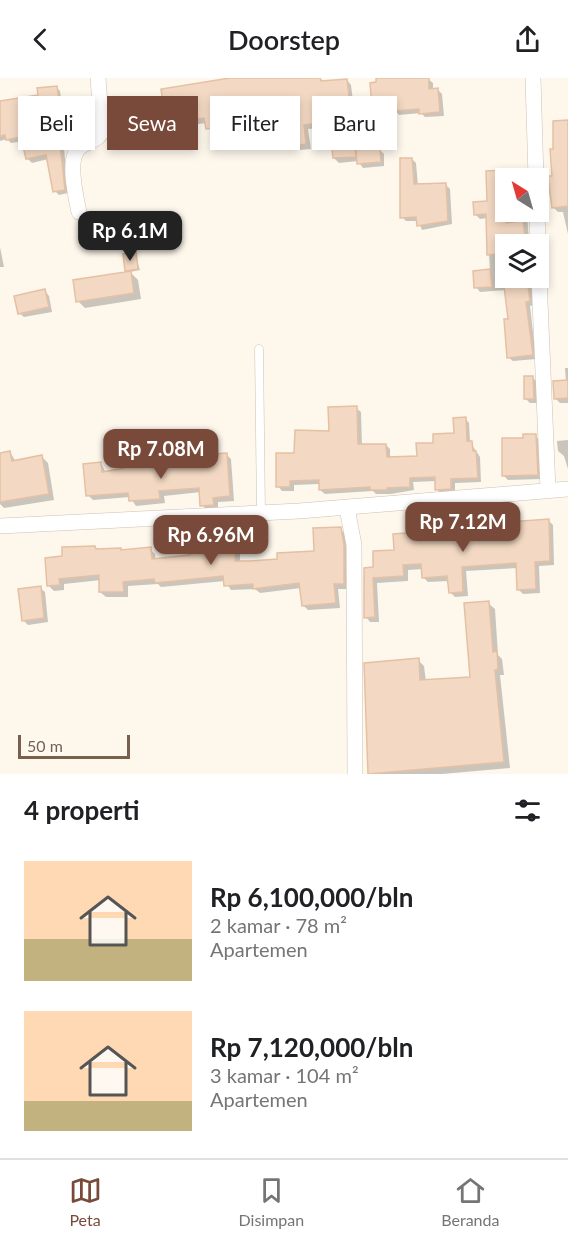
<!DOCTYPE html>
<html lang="id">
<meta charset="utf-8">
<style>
:root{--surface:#fff;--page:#f2f2f2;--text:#202124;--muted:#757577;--line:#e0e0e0;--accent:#794a39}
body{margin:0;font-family:Lato,sans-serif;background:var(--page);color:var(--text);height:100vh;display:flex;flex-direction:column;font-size:22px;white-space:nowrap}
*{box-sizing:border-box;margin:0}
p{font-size:20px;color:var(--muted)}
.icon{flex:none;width:33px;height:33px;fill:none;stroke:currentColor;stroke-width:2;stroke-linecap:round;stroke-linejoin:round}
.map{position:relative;height:696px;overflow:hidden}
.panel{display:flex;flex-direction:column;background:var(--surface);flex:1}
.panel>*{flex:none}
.banner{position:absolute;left:18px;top:18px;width:532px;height:54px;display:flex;gap:12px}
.needle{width:39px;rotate:323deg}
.tools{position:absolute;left:495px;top:90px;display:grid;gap:12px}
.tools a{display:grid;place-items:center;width:54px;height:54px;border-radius:0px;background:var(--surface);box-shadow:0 3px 9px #0003;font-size:30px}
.scale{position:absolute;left:18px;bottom:15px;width:112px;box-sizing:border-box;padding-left:6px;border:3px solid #795f4d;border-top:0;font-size:16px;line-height:21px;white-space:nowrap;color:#795f4d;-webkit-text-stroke:4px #fffbf3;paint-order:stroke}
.price{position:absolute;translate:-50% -51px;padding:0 14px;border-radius:12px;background:var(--accent);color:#fff;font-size:20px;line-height:39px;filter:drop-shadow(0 2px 3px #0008)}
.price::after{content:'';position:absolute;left:50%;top:36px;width:18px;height:14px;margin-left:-9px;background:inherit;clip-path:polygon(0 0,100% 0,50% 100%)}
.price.selected{background:#222;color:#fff}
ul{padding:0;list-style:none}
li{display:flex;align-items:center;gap:18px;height:150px;padding:0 24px}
li span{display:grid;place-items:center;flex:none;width:168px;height:120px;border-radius:0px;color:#555}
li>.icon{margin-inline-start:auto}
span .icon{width:72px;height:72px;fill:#fffc;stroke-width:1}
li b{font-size:26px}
h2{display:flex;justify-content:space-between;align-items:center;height:72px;padding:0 24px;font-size:26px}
.chip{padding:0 21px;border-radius:0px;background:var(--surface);box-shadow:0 3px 9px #0003;font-size:21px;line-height:54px}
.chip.selected{background:var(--accent);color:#fff}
header{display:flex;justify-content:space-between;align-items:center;height:78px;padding:0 24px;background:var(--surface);font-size:27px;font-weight:600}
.tabs{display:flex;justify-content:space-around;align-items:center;height:84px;border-top:2px solid var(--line);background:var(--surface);font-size:16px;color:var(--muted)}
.tabs a{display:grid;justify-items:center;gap:3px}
.tabs .selected{color:var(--accent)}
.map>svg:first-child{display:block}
.shadow{fill:#0003}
.building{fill:#f3d9c3;stroke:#e6c0a3;stroke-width:1.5}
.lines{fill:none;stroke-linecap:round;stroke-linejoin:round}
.service-casing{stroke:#d0c0b0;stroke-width:9}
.minor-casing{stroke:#d0c0b0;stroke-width:16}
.service{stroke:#fff;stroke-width:8}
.minor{stroke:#fff;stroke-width:15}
</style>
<header><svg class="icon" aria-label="back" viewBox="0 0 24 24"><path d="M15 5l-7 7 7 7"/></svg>Doorstep<svg class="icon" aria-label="share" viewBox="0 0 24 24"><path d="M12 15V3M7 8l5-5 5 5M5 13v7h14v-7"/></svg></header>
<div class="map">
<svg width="568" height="696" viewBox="0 0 568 696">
<rect width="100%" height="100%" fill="#fdf7ec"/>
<path class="shadow" d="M244,0H320L324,4L347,2L351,7L359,72L379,71L384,76V88L363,90L358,83L339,85L334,80L331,49L308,51L311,71L300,72L295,67L293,54L264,58L266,68L254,70L250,65L246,45L225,48V53L212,55L207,45L172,49L168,45Z
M377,0L428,1L433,5V12H438L442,16L444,38L425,39L421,35L399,37L394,31L378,32L373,28Z
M56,9L60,13L68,68L64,69L68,115L59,117L55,113L48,81L32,85L28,81L24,63L11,65L7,61L0,63V26L40,18Z
M568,44V156L563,134H558L553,129L552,115L538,116V110H542L547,100L554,99L555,72Z
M412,81L416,85L418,108L446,107L450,111L452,146L422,152L418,143H406L402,139Z
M525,93L531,100H506V134H527L529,164L532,166H506V200H533L534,227L530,228L536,281L513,283L508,279L510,242L506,212L480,214L476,209L490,192L487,140L480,141L475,136L489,124L488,95Z
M0,169L4,189H0Z
M135,176L140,192L130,194L138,202L141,221L85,230L78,223L129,195L126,192Z
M45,213L49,218L52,234L24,239L19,235Z
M565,290H568V325H560L555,320L566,304Z
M533,300L537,304L538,325H530L525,320Z
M356,330L361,334L362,368L386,367L390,371V380L418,379L435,366L455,357L465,340L469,345L470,364L480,379L481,404L455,405V415L441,416L437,411V403L413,404L414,412L391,416H376L373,413L325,416L320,412V406L294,407V413H282L278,408L295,377L331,355Z
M535,358L540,362L541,401L508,402L503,397L524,362Z
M568,362V391L564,378L558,373L557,363Z
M10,374L16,384L42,379L48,385L54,422L4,430L0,426V376Z
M226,376L231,381L234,423L218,424V431L207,432L202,427L201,414L164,418L165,425L136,428L130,419L93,422L88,417L101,385L106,395L127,392L138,384L143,389L214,385Z
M494,437L499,446L548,442L553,447L554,487L539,488L540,515L523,516L518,511V490L466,493L468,518L455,519L450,514L449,503L428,504L423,499V491L408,492V503L377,505L379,544H370L366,539L365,491L375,490L396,474L466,451Z
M340,451L345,456L349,474V511H338L340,530L308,532L303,527L301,510L260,515L255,511L231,512L225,503L161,509L158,506L128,508V519H106L100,514L101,502L64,506V512L54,513L49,508L64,479L95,469L98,473L150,471L155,476L156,483L191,478L210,460L215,465H235L240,470V485L279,482L315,474Z
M40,510L45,514L48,544L28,547L23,542Z
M488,525L495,531L498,577L502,581L504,597H500L510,690L442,696H370L366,586L418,582L424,588L426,604L471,600Z"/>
<path class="building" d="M230,0H320L321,3L347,1L356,79L333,80L329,44L304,47L306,66L293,68L291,50L260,54L262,64L248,66L244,40L221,44V49L206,51L204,40L166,45L161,11Z
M376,0H429V11L438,10L440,34L419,36V31L393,33L392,27L372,29L370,5L376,4Z
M57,8L65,65H60L65,112L53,114L46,77L26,81L21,59L6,62L5,57L0,58V23L38,17L37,10Z
M568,42V128L552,130L548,98H552L550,71H553V43Z
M380,70L381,84L357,86L356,71Z
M400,80H412L414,106L446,105L448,143L417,148L416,139L400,140Z
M506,92V145L523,143L526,166H506V175L487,177L486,136L474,137L473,124L487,123L486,93Z
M136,174L138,191L125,193L123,176Z
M490,191L492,209L474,210L473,193Z
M131,193L134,215L76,224L73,202Z
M503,200H527L530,223L526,224L533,277L507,280L504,241H508Z
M45,211L49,229L18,236L14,218Z
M524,298H533L534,321H524Z
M568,302V320L554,321L553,303Z
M357,328L358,366H386L387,379L417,378L416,365H433V356L454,355L453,340L466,339L467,363H472L473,373H476L478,400L451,401V411L435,412V399L410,400V409L387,410V412H370V409L319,412V402L290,403V409H276V375H294L295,352L329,353L328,329Z
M523,356H536L538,397L502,398V360H523Z
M10,373L12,383L42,377L49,416L0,424V375Z
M227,375L230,418L213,420L214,427L200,428L199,410L159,413L160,421L146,422L129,423L128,415L86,418L83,386L101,384L102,394L125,390L124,384L138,383L139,389L212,384V376Z
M495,436V445L549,441L550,483L535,484L536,511L517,512L516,485L462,489L463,514L449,515L447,498L422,500L421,486L403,487L404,498L373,500L375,539L364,540V490L373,489V473L394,472L393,456L420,454V451L464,449V437Z
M341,449L344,468V506H334L336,525L302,528L299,505L253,511V506L224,508L223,498L155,505L154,501L123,504L124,514H99V497L59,501L60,507L47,508L45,480L62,478V469L95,468L96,471L121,470V472L151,469L152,481L190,477L188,460L210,458L211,463L236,464L235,483H249L277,481V475L314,473L313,450Z
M41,508L44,540L22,543L18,511Z
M489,523L493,574L497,573L498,591L495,592L504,684L368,696L364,585L419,580L420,602L470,599L464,525Z"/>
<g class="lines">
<defs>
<path id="service" d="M259,271L261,435"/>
<path id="minor" d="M533,0L536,100
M79,134C76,119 66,80 80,69C88,63 98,63 102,53L98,0
M537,134L538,166
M538,176L548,412
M347,430L354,467L355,696
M0,448L299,433L568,411"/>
</defs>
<use href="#service" class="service-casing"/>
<use href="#minor" class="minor-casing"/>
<use href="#service" class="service"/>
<use href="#minor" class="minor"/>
</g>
</svg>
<div class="tools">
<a><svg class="needle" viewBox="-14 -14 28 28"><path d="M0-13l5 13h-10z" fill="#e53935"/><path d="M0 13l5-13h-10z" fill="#757577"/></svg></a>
<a><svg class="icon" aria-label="layers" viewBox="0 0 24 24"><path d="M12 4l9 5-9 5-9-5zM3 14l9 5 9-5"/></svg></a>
</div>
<div class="scale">50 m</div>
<b class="price selected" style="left:130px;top:184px">Rp 6.1M</b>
<b class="price" style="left:161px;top:402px">Rp 7.08M</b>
<b class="price" style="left:463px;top:475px">Rp 7.12M</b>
<b class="price" style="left:211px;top:488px">Rp 6.96M</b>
<div class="banner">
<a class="chip">Beli</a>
<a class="chip selected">Sewa</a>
<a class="chip">Filter</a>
<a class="chip">Baru</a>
</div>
</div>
<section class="panel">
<h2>4 properti<svg class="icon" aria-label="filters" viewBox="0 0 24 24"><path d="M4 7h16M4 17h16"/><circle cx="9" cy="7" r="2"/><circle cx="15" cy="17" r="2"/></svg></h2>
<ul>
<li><span style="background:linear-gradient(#ffd9b3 65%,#c2b280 0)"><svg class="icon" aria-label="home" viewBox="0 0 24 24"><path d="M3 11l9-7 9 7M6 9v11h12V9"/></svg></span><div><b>Rp 6,100,000/bln</b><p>2 kamar · 78 m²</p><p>Apartemen</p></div></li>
<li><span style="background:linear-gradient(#ffd9b3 75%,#c2b280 0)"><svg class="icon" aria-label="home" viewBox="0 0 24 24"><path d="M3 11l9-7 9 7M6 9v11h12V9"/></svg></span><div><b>Rp 7,120,000/bln</b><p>3 kamar · 104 m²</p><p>Apartemen</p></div></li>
</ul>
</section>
<nav class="tabs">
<a class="selected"><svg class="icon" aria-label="map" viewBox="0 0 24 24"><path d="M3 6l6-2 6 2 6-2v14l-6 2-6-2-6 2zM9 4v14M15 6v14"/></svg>Peta</a>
<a><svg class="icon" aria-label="saved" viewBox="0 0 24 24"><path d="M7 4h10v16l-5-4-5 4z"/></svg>Disimpan</a>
<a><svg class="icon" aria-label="home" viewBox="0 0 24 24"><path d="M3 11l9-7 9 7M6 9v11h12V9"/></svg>Beranda</a>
</nav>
